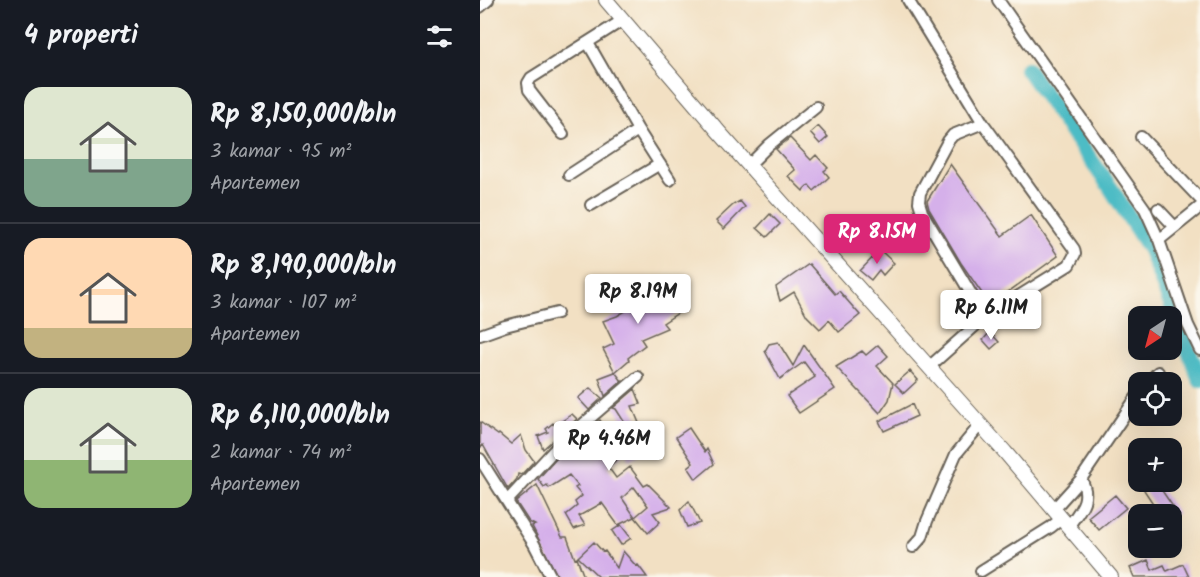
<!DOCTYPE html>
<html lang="id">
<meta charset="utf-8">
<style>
:root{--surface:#171b24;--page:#20242c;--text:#f1f3f6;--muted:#9ea1a6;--line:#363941;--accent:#db2777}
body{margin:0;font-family:Kalam,sans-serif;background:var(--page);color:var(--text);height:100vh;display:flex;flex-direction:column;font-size:22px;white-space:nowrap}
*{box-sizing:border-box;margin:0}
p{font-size:20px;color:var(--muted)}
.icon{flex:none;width:33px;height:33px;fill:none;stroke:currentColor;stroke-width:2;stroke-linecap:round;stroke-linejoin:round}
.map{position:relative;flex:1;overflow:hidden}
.panel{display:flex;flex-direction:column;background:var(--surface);width:480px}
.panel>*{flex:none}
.needle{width:39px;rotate:216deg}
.tools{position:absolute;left:648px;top:306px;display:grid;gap:12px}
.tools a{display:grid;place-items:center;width:54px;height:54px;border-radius:12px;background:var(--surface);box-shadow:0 6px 24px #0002;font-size:30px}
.price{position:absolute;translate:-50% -51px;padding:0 14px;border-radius:6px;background:#fff;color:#222;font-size:20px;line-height:39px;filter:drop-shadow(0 2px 3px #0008)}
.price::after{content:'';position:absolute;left:50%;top:36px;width:18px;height:14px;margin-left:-9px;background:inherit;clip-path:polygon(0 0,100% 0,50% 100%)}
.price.active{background:var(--accent);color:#fff}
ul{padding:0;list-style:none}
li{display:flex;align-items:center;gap:18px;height:150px;padding:0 24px}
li+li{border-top:2px solid var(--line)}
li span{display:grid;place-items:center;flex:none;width:168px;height:120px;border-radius:18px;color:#555}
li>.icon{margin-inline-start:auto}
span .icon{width:72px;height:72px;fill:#fffc;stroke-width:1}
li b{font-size:26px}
h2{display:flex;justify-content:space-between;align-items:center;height:72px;padding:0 24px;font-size:26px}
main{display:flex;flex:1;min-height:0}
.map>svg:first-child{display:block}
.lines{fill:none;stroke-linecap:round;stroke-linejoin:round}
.river{stroke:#4ebcc5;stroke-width:16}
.building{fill:#d5b0ea;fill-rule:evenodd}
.minor-casing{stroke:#676156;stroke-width:14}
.major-casing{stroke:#676156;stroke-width:16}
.minor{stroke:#fff;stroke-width:10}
.major{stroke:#fff;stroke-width:14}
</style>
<main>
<section class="panel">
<h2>4 properti<svg class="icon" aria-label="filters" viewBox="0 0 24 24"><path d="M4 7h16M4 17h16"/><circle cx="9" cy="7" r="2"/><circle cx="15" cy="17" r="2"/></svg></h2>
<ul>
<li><span style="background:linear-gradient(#dfe7d0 60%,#7fa58c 0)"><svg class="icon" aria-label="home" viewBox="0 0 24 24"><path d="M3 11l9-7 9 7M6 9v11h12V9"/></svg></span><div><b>Rp 8,150,000/bln</b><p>3 kamar · 95 m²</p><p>Apartemen</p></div></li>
<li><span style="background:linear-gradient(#ffd9b3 75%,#c2b280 0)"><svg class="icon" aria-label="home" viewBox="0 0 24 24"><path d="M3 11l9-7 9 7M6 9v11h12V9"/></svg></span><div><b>Rp 8,190,000/bln</b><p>3 kamar · 107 m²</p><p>Apartemen</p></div></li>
<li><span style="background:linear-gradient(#dfe7d0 60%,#8fb573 0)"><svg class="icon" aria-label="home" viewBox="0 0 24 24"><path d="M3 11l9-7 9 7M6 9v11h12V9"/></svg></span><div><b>Rp 6,110,000/bln</b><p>2 kamar · 74 m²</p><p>Apartemen</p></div></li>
</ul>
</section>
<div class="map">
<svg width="720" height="577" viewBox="0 0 720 577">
<rect width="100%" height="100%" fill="#fbf7ec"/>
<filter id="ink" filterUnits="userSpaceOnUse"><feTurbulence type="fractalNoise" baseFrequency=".0167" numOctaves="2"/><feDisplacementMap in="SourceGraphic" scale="12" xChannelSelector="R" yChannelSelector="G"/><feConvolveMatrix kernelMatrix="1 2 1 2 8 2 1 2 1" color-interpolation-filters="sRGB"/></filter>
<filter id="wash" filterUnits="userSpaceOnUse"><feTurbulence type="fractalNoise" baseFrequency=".008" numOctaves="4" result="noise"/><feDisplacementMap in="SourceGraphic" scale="24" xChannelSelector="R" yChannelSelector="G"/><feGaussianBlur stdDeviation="1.35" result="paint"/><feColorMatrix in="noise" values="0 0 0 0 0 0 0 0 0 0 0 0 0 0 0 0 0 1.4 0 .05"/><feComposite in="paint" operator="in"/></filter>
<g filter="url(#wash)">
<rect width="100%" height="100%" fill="#f2e0c3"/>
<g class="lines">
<path class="river" d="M547,69L630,187L670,250L720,380"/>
</g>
<g id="blocks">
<path class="building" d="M338,126L348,137L340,144L330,133Z
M310,138L331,160L336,155L348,168L344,171L349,177L334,191L329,185L323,191L308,176L315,170L296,149Z
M470,164L522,236L551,215L578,256L510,305L481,263L449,209L447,201Z
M260,201L265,207L244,229L236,221L253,205Z
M290,214L300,224L287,237L277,228Z
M400,250L414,263L403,275L399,270L391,280L380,271Z
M329,264L355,294L359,291L380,315L359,332L349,320L340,329L327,316L314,292L300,301L296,287Z
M179,279L186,296L198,313L183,323L187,328L161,339L165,345L148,358L149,360L135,372L123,349L134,344L123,321L137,316L154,306L169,294L166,289Z
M510,332L519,342L511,349L503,340Z
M298,342L313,366L324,345L355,389L319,413L307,396L335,377L324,362L300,379L285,351L289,344Z
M398,345L408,356L397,366L413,383L409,400L400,413L356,367L382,351L386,355Z
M430,371L438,380L424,393L415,384Z
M135,372L142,381L125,396L119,378Z
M110,388L122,398L109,410L98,398Z
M155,389L161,404L152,406L159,423L176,443L150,459L146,452L128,467L136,478L150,467L164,486L168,484L191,507L173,513L180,522L168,533L155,517L138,525L122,503L99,516L105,525L94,529L86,515L97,506L95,502L102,496L95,488L98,486L89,475L69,488L67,485L64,487L58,479L85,449L120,420L136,443L150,431L136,409L133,408ZM154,487L168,506L155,517L142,498Z
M432,404L437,416L404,431L399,421Z
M92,414L97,419L63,449L58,436L68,432L66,429L73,423L75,426Z
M0,422L18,435L19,434L31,444L41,435L46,450L54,461L41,475L38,474L37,479L28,489L3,445L0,448Z
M209,428L225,452L227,449L234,464L216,479L208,467L213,463L196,437Z
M676,482L698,514H680L664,490Z
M57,485L82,537H87L95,559L97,558L104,577H78L52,526L55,525L49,522L36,502Z
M635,495L646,508L619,530L608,517Z
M209,501L220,523L207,527L200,510Z
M141,525L151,538L141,545L132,531Z
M114,542L123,552L125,551L137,568L143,551L156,566L158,565L167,577H119L98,557Z
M668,560L672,570L684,565L687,571L703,564L709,577H654L650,568Z"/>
</g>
</g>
<g filter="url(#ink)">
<use href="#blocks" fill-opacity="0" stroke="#676156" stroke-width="1.5"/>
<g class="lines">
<defs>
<path id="minor" d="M428,0L503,123L594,249L595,254L589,265L505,317L449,367
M518,0L665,209L679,240
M0,7L8,0
M108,43L158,130L190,180
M503,123L473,135L468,141L440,193L439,202L442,212L505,317
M83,134L49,90L48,83L51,78L143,20
M661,137L720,199
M269,165L289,145L336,107
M89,175L158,130
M111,205L180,164
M720,207L679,240L708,325L720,350
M678,209L694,226
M0,335L25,326L77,313
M669,382L678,372
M0,459L54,544L71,577
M27,501L80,444L158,377
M573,510L601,479L658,395
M588,527C600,510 612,499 601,479
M433,547L442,537L447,521L476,454L500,425
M501,571L571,527L581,519"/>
<path id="major" d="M126,0L239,132L525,452L631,577"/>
</defs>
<use href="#minor" class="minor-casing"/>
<use href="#major" class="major-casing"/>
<use href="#minor" class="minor"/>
<use href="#major" class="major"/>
</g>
</g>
</svg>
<div class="tools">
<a><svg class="needle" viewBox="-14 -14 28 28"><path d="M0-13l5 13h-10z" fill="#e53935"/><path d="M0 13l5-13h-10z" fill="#9ea1a6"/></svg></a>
<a><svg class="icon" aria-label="locate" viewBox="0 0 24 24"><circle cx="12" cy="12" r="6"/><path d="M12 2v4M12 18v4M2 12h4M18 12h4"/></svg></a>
<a>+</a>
<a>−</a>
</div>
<b class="price active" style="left:397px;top:265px">Rp 8.15M</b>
<b class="price" style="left:158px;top:325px">Rp 8.19M</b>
<b class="price" style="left:511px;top:341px">Rp 6.11M</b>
<b class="price" style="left:129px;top:472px">Rp 4.46M</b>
</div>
</main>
